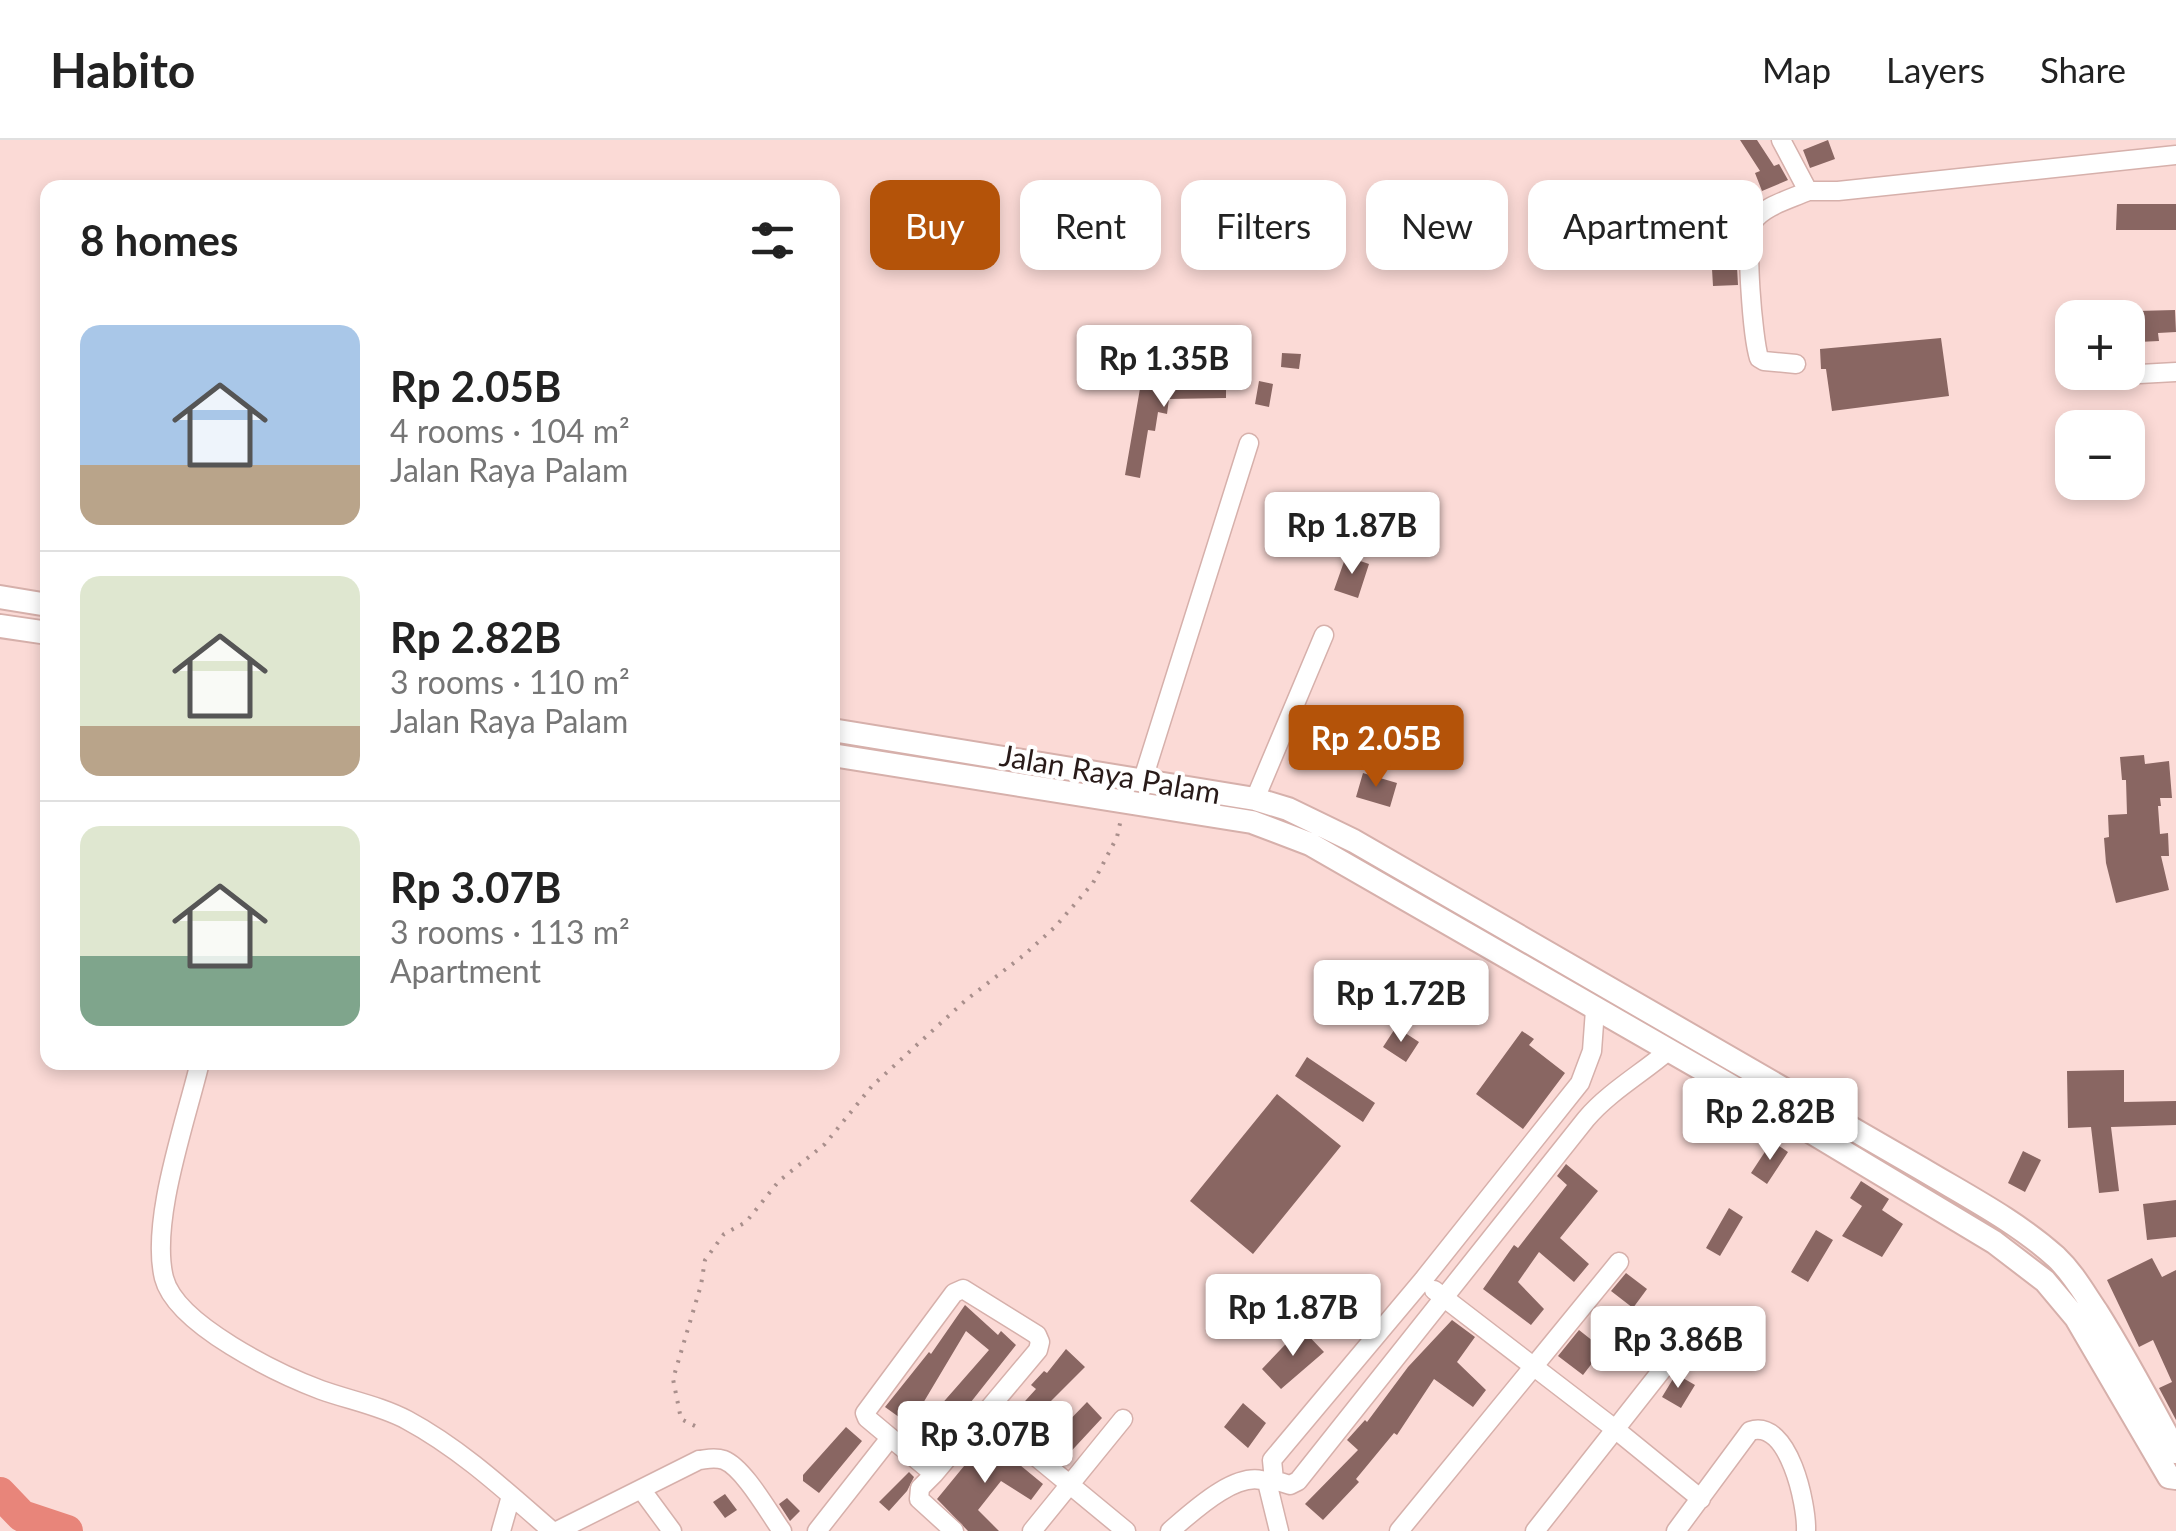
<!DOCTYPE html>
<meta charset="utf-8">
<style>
:root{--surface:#fff;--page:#f6f6f6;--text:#222;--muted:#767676;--line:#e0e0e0;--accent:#b45309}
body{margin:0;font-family:Lato,sans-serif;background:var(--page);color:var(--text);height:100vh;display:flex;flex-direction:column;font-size:38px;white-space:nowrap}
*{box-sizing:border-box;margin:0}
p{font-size:32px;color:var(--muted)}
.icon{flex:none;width:55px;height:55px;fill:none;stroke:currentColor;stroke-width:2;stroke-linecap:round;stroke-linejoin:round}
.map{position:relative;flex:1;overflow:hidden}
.panel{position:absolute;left:40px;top:40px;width:800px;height:890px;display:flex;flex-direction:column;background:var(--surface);border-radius:20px;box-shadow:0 5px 15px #0003}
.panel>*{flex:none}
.top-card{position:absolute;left:870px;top:40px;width:950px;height:90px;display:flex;gap:20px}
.fabs{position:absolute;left:2055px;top:160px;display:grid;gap:20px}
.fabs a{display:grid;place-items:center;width:90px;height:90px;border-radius:20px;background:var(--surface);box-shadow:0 5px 15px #0003;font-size:50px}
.price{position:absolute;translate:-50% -85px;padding:0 22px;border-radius:10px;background:#fff;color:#222;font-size:32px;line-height:65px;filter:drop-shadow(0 2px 5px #0008)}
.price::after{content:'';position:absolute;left:50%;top:60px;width:30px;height:22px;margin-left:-15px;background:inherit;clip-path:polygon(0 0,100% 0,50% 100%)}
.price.on{background:var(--accent);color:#fff}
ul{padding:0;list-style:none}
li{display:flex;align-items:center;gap:30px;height:250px;padding:0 40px}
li+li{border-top:2px solid var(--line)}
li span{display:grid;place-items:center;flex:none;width:280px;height:200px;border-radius:20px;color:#555}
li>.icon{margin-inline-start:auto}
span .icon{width:120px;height:120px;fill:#fffc;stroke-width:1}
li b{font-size:42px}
h2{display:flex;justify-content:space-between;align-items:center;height:120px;padding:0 40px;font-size:42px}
.tag{padding:0 35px;border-radius:20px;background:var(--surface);box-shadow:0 5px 15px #0003;font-size:35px;line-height:90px}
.tag.on{background:var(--accent);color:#fff}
header{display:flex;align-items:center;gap:60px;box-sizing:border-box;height:140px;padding:0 50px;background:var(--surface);border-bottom:2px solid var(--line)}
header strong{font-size:48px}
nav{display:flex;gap:55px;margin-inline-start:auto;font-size:35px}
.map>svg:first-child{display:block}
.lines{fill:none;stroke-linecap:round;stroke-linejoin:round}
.river{stroke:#e8857a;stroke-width:32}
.building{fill:#896662}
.minor-casing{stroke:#d6b0ab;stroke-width:21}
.major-casing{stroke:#d6b0ab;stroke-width:26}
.path{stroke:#a98f8c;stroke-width:4;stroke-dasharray:2.5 8;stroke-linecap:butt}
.minor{stroke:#fff;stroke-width:18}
.major{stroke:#fff;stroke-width:22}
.labels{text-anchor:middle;stroke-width:8;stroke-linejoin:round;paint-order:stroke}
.street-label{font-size:30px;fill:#291b19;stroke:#fff}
</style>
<header>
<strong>Habito</strong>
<nav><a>Map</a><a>Layers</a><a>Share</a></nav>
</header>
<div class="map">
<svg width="2176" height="1391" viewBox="0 0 2176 1391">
<rect width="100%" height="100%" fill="#fbdad6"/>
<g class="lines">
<path class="river" d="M0,1353L22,1376L67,1391"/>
</g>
<path class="building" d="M1740,0H1757L1774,26L1779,24L1788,40L1762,51L1755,33L1760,31Z
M1828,0L1835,19L1810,28L1803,10Z
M2117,64H2176V90H2116Z
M1737,127L1738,145L1713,146L1712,129Z
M2175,170L2176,192L2158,193L2159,201L2138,202L2136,171Z
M1941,198L1949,256L1832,271L1826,229H1821L1820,209Z
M1282,213L1301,214L1299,229L1281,227Z
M1142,237L1186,245V239L1226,238V258L1169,259L1167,274L1158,272L1155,291L1148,290L1140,338L1125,335Z
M1259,241L1273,244L1269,267L1255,264Z
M1346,416L1369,424L1358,458L1334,450Z
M2144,615L2145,624L2169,621L2172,658H2160L2161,666H2158L2160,694L2168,693L2169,716H2161L2169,750L2116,763L2106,723L2104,698L2109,697L2108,675L2127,674L2126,640H2122L2120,617Z
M1363,633L1397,643L1390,667L1356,657Z
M1396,887L1419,902L1406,922L1383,907Z
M1522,891L1534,899L1529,905L1565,933L1523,989L1476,954Z
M1307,917L1375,963L1363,982L1295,936Z
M2124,930V962L2176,961V985L2111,987L2119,1051L2099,1053L2091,987L2068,988L2067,931Z
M1277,954L1341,1006L1253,1114L1190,1061Z
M1772,1001L1788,1012L1767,1044L1751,1033Z
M2023,1011L2041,1020L2025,1052L2008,1043Z
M1566,1024L1598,1051L1560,1098L1589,1124L1574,1142L1539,1112L1518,1142L1544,1169L1531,1185L1483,1149L1514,1105L1518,1108L1567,1045L1557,1036Z
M1861,1041L1889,1059L1882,1070L1903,1084L1882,1117L1842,1096L1862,1066L1850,1058Z
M2176,1060V1097L2147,1100L2143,1064Z
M1729,1068L1743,1077L1720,1116L1706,1108Z
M1816,1090L1833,1100L1808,1142L1791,1132Z
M2152,1118L2162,1137L2176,1130V1280L2159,1248L2172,1242L2153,1200L2139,1207L2107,1140Z
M1626,1133L1647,1149L1633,1168L1611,1151Z
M965,1165L998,1195L1001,1191L1016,1205L937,1305L918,1291L989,1210L966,1191L910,1285L885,1267L929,1212L931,1214Z
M1452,1180L1475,1197L1457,1222L1486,1250L1473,1267L1434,1239L1397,1295L1394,1293L1356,1339L1359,1342L1323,1380L1305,1364L1358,1310L1347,1300L1365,1280L1367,1282L1408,1227Z
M1301,1188L1324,1212L1281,1249L1262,1229Z
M1579,1190L1603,1209L1583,1235L1558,1216Z
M1066,1209L1085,1227L1042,1270L1060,1290L1087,1262L1102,1278L1063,1320L1036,1293L1039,1290L1015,1272L1036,1249L1031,1245L1044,1231L1047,1233Z
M1676,1234L1695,1245L1681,1268L1662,1257Z
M1243,1263L1266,1283L1248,1308L1224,1287Z
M846,1287L862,1301L819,1353L803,1341V1335Z
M987,1298L1043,1344L1031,1360L1001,1341L978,1370L999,1391H968L937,1359Z
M909,1332L914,1337L907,1351L889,1371L879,1362Z
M725,1354L737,1370L725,1378L713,1362Z
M787,1358L800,1371L790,1381L779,1364Z"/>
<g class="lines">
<defs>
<path id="minor" d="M1781,0L1808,51H1838L2176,15
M1796,224L1764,221L1759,218C1753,199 1744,97 1753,82C1763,66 1791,59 1808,51
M2085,237L2176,232
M1143,639L1249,303
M1255,659L1324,495
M200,922C186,981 150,1081 164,1138C176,1185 279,1234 321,1250C349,1260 381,1266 407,1280C461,1309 507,1352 552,1391
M963,1149L1037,1195L1040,1202L1038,1210L934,1334L867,1278L865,1273L954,1153Z
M1434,1150L1615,1289L1701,1359
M983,1273L1126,1391
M934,1334L920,1348L919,1359L954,1391
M1274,1340L1290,1345L1298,1341L1586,979C1609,952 1641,934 1668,911
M641,1349L672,1391
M501,1391L511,1356
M557,1391L699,1320C708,1319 715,1317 724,1320C744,1328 769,1373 782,1391
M817,1391L890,1298
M1032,1391L1123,1279
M1170,1391C1191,1373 1238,1328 1267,1342
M1279,1391L1267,1342L1274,1340L1272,1320L1423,1140L1580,943L1592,911L1595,870
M1399,1391L1619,1122
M1535,1391L1684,1202
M1676,1391L1750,1291C1789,1278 1807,1365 1806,1391"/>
<path id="major" d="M0,457L48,465
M0,486L48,493
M832,590L1255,659L1288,669L1354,701L1922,1029C1967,1056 2016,1081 2056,1117C2073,1133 2084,1153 2097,1172C2126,1218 2151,1265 2176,1312
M832,615L1252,682L1310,704L1811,992L1994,1102L2045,1141L2076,1178L2169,1337L2176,1338"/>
</defs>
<use href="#minor" class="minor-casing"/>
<use href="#major" class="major-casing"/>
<path class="path" d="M695,1286L681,1279L673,1239L701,1145L705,1120L724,1094L746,1082L779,1041L825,1004L872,946L966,860L1024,815L1055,787L1093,743L1117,697L1121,679"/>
<use href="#minor" class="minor"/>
<use href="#major" class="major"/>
</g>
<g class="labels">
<g class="street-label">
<text transform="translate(1110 635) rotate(10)" y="10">Jalan Raya Palam</text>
</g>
</g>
</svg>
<div class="fabs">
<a>+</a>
<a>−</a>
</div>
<b class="price" style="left:1164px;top:270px">Rp 1.35B</b>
<b class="price" style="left:1352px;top:437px">Rp 1.87B</b>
<b class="price on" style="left:1376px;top:650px">Rp 2.05B</b>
<b class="price" style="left:1401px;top:905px">Rp 1.72B</b>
<b class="price" style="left:1770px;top:1023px">Rp 2.82B</b>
<b class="price" style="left:1293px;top:1219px">Rp 1.87B</b>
<b class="price" style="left:1678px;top:1251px">Rp 3.86B</b>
<b class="price" style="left:985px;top:1346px">Rp 3.07B</b>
<div class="top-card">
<a class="tag on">Buy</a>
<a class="tag">Rent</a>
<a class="tag">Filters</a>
<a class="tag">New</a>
<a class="tag">Apartment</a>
</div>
<section class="panel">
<h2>8 homes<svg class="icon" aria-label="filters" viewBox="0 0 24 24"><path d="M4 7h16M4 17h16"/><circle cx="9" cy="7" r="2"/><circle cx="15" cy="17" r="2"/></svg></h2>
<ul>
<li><span style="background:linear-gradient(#a9c7e8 70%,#b9a48a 0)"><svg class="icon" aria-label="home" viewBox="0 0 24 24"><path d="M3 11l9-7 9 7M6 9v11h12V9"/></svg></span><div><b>Rp 2.05B</b><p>4 rooms · 104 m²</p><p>Jalan Raya Palam</p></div></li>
<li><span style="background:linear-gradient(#dfe7d0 75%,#b9a48a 0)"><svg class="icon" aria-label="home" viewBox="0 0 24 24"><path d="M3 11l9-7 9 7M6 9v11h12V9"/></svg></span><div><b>Rp 2.82B</b><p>3 rooms · 110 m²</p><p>Jalan Raya Palam</p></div></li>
<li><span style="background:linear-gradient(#dfe7d0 65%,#7fa58c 0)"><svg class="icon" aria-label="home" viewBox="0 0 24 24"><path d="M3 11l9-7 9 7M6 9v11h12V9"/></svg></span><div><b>Rp 3.07B</b><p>3 rooms · 113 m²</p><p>Apartment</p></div></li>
</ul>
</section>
</div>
